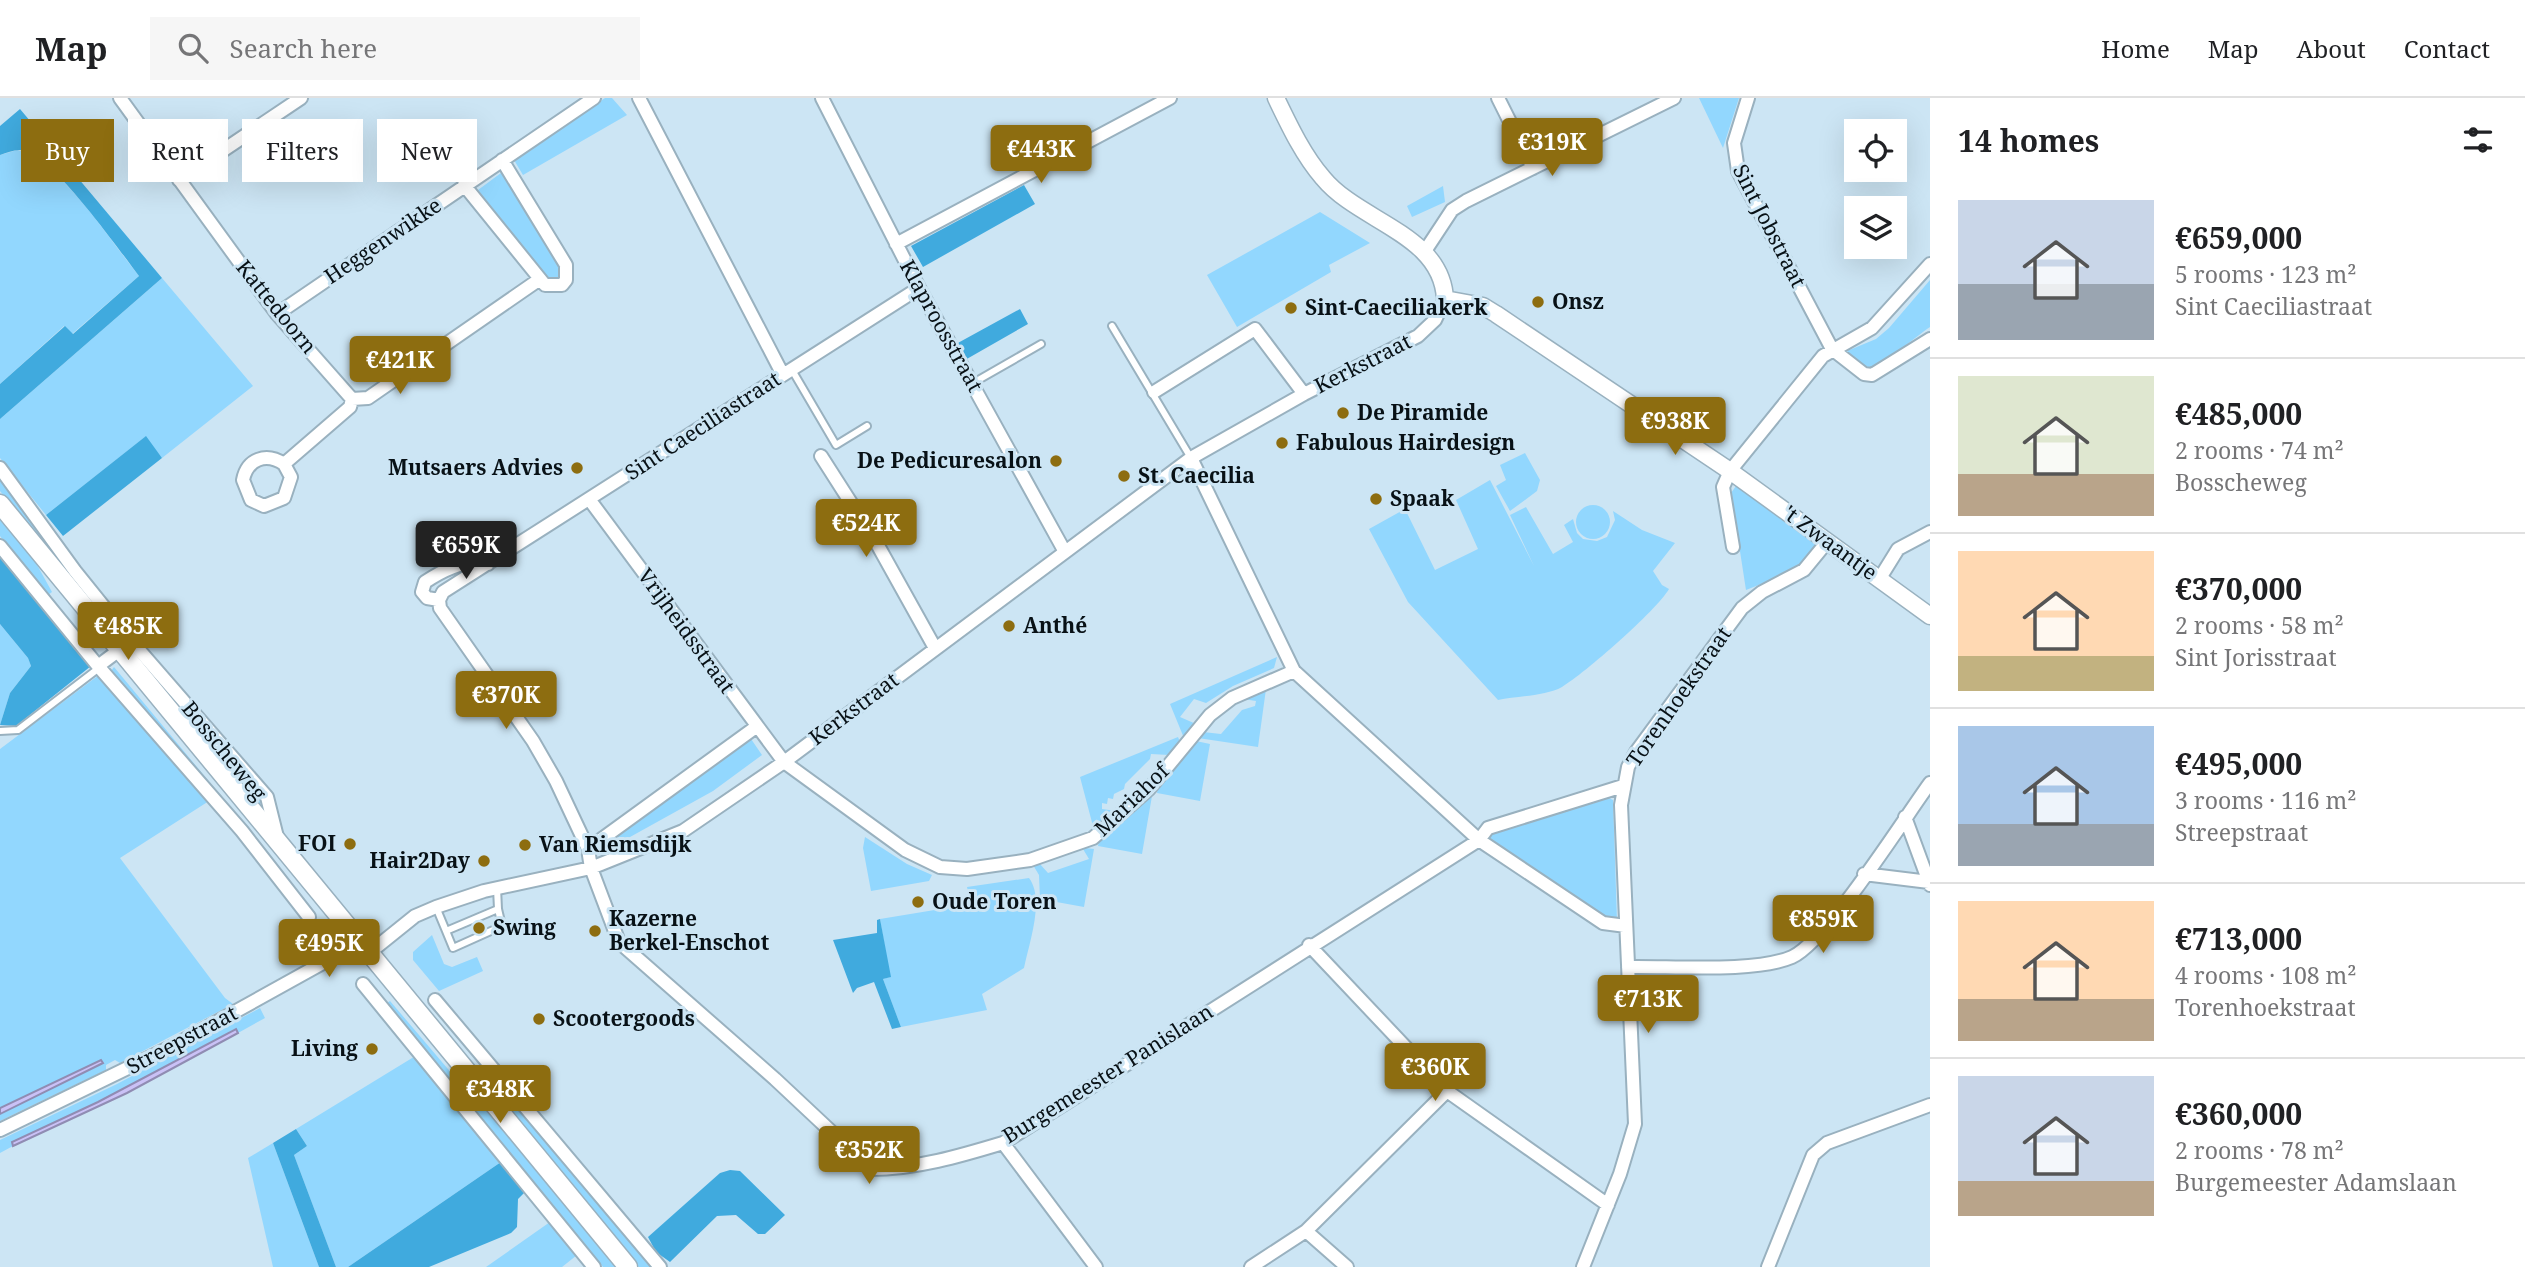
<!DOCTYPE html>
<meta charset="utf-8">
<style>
:root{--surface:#fff;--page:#f6f6f6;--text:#202124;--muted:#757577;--line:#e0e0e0;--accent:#8d6d10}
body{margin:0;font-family:"Noto Serif",serif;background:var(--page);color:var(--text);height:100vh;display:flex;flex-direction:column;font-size:26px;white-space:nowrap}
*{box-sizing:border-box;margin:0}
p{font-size:23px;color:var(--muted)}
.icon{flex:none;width:38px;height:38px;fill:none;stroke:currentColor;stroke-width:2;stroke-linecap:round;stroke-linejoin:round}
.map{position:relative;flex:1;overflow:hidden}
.drawer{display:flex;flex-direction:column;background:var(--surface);width:595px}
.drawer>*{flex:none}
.top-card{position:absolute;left:21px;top:21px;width:665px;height:63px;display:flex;gap:14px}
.buttons{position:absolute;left:1844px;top:21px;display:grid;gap:14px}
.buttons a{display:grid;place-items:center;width:63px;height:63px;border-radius:0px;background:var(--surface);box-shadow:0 7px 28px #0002;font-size:35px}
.price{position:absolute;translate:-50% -60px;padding:0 16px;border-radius:7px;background:var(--accent);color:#fff;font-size:23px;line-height:46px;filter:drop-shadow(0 2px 4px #0008)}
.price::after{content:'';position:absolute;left:50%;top:42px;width:21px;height:16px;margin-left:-10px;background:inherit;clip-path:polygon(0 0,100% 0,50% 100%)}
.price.on{background:#222;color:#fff}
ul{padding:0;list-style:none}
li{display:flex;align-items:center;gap:21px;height:175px;padding:0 28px}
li+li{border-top:2px solid var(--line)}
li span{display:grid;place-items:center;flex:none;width:196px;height:140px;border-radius:0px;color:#555}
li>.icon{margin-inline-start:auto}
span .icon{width:84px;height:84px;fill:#fffc;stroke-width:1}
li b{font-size:30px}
h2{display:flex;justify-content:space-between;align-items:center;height:84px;padding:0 28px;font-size:30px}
.chip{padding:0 24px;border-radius:0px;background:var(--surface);box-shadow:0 7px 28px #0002;font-size:24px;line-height:63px}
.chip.on{background:var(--accent);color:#fff}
header{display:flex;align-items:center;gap:42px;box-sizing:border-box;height:98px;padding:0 35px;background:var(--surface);border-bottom:2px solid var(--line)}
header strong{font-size:33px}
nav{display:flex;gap:38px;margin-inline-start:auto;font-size:24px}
.search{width:490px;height:63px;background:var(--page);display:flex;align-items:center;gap:18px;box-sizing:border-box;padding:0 24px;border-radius:0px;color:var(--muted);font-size:26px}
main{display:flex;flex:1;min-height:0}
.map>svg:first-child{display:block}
.green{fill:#92d7fe}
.forest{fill:#40aade}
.water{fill:#cac1f6;stroke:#908cb3;stroke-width:2}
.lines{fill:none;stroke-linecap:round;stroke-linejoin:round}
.service-casing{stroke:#99b1bf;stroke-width:10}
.minor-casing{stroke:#99b1bf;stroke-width:16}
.tertiary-casing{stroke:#99b1bf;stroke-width:19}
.secondary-casing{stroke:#99b1bf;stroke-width:21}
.service{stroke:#fff;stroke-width:6}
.minor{stroke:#fff;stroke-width:12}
.tertiary{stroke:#fff;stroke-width:16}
.secondary{stroke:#fff;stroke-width:18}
.poi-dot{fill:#8d6d10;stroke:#cce5f4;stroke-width:2.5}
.labels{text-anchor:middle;stroke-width:6;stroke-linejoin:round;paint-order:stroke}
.street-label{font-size:21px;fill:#081116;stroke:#cce5f4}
.poi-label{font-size:21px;font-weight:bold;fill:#081116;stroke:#cce5f4;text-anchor:start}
</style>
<header>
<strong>Map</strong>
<div class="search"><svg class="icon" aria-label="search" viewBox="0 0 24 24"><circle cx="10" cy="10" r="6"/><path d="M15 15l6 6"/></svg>Search here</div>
<nav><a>Home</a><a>Map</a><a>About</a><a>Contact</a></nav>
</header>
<main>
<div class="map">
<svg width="1930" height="1169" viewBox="0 0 1930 1169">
<rect width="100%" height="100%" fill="#cce5f4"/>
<path class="green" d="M605,0H612L627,17L523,77L514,62Z
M1699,0H1739L1723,50Z
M17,52C57,59 112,145 139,178L72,236L64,228L0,286V57Z
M501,75L561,169L559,182L553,184L547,180L478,92Z
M1443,88L1445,104L1412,119L1407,108Z
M1320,114L1370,145L1329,167L1331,174L1237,229L1207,177Z
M162,180L253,288L162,360L145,339L46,417L0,360V321Z
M1930,182V229C1915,239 1881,269 1868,272L1847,253L1876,241L1889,230Z
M1525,355L1540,382L1537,393L1510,413L1496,388L1506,382L1500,367Z
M0,377L69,474L252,692L261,705L258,708L0,393Z
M1490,382L1534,468L1510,417L1526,409L1553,456L1573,444L1564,427L1573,421L1577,435L1583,441L1597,443L1607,439L1615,422L1613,413L1642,432L1675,445L1653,473L1662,487L1669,491C1656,513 1585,575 1562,589C1546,598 1517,598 1498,602L1408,504L1369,431L1405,411L1435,472L1478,451L1456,402Z
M1736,388L1819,449L1801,470L1746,492L1731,395Z
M1576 424a17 17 0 1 1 34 0a17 17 0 1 1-34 0Z
M0,422L36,465L52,494L45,499L0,438Z
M0,526L28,560L31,568L10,595L0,627Z
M1277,559L1274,570L1233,588L1206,605L1194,601L1180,619L1196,626L1184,640L1170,606Z
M114,569L226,704L224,706L111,573Z
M99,577L209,703L120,760L225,900L233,906L120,965L115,962L106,967V972L0,1023V1016L103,965L101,962L0,1010V651Z
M1266,591L1258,649L1198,640L1203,634L1221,636L1242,612L1255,608L1256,603L1243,601Z
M749,638L762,657L713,693L612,749L609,740Z
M1178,639L1180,644L1169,657L1151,656L1150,661L1125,686L1124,691L1114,696L1113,701L1108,700L1107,706L1102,705V711L1116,713L1094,732L1080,679Z
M1196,643L1210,646L1200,703L1157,695L1158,688Z
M1149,697L1152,698L1142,756L1098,748L1099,742Z
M1609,700L1613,702L1617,823L1603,818L1509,756L1488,738L1490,731Z
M865,739L907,766L932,777L929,783L871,793L863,750Z
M1086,750L1094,751L1084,809L1040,801L1039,777L1033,767L1039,765L1048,775L1089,761L1083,751Z
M1029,780C1045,801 1029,845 1024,870L982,896L987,912L901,929L883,881L890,879L880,821L971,806L967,789Z
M432,837L444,866L452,869L477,859L483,873L439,893L413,862V854Z
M390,903L459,984V991H455L387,905Z
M260,910L265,920L238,935L235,931L98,1004L12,1044L13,1048L0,1055V1042L117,986Z
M417,957L501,1064L348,1169H336L294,1057L307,1048L296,1031Z
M507,1003H511L653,1169H639L505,1006Z
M477,1007L482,1008L494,1022L615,1169H603L473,1012Z
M273,1045L319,1169H273L248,1060Z
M550,1124L577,1157L562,1169H486Z"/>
<path class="forest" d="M20,11L162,180L0,321V286L65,228L73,236L139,178C117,149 57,64 26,53C17,50 9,54 0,57V28Z
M1024,87L1035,106L923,169L911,148Z
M1020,211L1028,226L965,262L956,246Z
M146,338L162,360L63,438L46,417Z
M3,459L91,568L16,628L0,627L10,595L31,568L28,560L0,526V461Z
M880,821L891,879L883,881L901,929L892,931L874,884L857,890L853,895L833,842L877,835V822Z
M296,1031L307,1048L294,1057L336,1169H319L273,1045Z
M501,1064L525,1094L518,1101L517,1129L511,1135L429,1169H348Z
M730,1072L740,1073L785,1117L765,1136H758L736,1117L717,1118L670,1164L656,1154L648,1139L720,1075Z"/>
<path class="water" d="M236,931L238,935L127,995L13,1048L12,1044L98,1004Z
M101,962L103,965L0,1016V1010Z"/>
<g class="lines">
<defs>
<path id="service" d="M1112,228L1191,360
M792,272L836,347L867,328
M973,285L1041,246
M0,633L18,632L99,570
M436,809L446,833L498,811L497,790
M446,833L453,850L502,828L498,811"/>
<path id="minor" d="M120,0L277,216L352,301L368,300L540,181
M639,0L783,277
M822,0L919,190L1065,454
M1498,0L1533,70
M1748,0L1734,45L1738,73L1832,251L1864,276L1872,277L1930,241
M179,82L301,0
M464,87L545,187H562L566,182V167L502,62
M896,146L1170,0
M1425,153L1452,112L1466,103L1674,0
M277,216L594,0
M1154,294L1255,231L1304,296
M821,358L876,444L935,550
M1191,360L1294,573L1479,742L1603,825L1626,828
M284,366L291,379L284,400L264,408L251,402L243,382C247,361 266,354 284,366L350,309L352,301
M0,370L75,473L133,545L267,699L277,739
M589,401L784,664L905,752L940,769L967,771L1030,762L1093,740L1149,691L1210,617L1232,600L1294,573
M0,448L98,568L242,733L309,819
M1733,449L1723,389L1730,373L1823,258L1872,230L1930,166
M1880,480L1898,451L1930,434
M439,502L440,510L533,643L556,683L588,751L591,770L619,844L775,981L871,1071C916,1071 960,1058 1003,1045L1479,742L1488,730L1623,688
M439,502L443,494L919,190
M439,502L427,500L422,494L425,484C443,472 466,460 488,466
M98,568L118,553
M1905,719L1930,787
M588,751L756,629
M1864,776L1929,784
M1309,847L1447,993L1608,1107
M369,855L415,818L436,809L484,793L591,770L683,733L784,664L1191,360L1304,296L1418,238L1435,222L1445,201
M1628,869C1671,868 1755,875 1792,859C1827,843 1903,722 1930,685
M363,886L594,1169
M435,902L660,1169
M0,1032L175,947L339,856L358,840
M1003,1045L1096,1169
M1306,1133L1347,1169
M1251,1169L1306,1133L1447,993
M1583,1169L1620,1076L1635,1026L1621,707L1628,669L1636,654L1742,510L1762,494L1804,472L1827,444
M1768,1169L1813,1057L1827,1045L1930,1007"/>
<path id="tertiary" d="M1276,0C1289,27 1303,57 1323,80C1359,124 1442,136 1445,201L1483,208L1496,216L1730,373L1930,518"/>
<path id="secondary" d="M0,406L628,1169"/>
</defs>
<use href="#service" class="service-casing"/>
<use href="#minor" class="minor-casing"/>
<use href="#tertiary" class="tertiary-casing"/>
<use href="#secondary" class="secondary-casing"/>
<use href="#service" class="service"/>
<use href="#minor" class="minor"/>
<use href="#tertiary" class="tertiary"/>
<use href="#secondary" class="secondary"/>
</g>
<g class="poi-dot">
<circle cx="1538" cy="204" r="7"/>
<circle cx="1291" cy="210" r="7"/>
<circle cx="1343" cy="315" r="7"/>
<circle cx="1282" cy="345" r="7"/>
<circle cx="1056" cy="363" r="7"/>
<circle cx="577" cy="370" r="7"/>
<circle cx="1124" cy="378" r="7"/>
<circle cx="1376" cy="401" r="7"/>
<circle cx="1009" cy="528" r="7"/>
<circle cx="350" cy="746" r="7"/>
<circle cx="525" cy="747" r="7"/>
<circle cx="484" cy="763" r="7"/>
<circle cx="918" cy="804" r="7"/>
<circle cx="479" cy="830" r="7"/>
<circle cx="595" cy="833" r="7"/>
<circle cx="539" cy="921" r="7"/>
<circle cx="372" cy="951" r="7"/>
</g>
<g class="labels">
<g class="street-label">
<text transform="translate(1769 128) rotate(63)" y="7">Sint Jobstraat</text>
<text transform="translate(383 143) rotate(-34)" y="7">Heggenwikke</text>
<text transform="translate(276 209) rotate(51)" y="7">Kattedoorn</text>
<text transform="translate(941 228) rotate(61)" y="7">Klaproosstraat</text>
<text transform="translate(1363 266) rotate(-27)" y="7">Kerkstraat</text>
<text transform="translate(703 328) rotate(-33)" y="7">Sint Caeciliastraat</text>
<text transform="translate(1830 445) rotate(36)" y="7">'t Zwaantje</text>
<text transform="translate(686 533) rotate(54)" y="7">Vrijheidsstraat</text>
<text transform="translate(1679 599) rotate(-55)" y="7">Torenhoekstraat</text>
<text transform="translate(854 611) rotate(-37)" y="7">Kerkstraat</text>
<text transform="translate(224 653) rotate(51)" y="7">Bosscheweg</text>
<text transform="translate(1132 702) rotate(-44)" y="7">Mariahof</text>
<text transform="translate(182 942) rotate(-28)" y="7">Streepstraat</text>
<text transform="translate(1108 976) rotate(-32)" y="7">Burgemeester Panislaan</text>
</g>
<g class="poi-label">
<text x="1552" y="211">Onsz</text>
<text x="1305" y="217">Sint-Caeciliakerk</text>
<text x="1357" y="322">De Piramide</text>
<text x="1296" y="352">Fabulous Hairdesign</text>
<text x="1042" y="370" text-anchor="end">De Pedicuresalon</text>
<text x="563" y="377" text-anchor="end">Mutsaers Advies</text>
<text x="1138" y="385">St. Caecilia</text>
<text x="1390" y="408">Spaak</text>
<text x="1023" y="535">Anthé</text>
<text x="336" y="753" text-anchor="end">FOI</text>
<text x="539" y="754">Van Riemsdijk</text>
<text x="470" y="770" text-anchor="end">Hair2Day</text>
<text x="932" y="811">Oude Toren</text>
<text x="609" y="828">Kazerne<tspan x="609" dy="24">Berkel-Enschot</tspan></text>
<text x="493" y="837">Swing</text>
<text x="553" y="928">Scootergoods</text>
<text x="358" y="958" text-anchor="end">Living</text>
</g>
</g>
</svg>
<div class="buttons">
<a><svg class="icon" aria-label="locate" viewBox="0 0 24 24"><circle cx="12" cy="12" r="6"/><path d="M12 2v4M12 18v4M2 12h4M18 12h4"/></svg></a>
<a><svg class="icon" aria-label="layers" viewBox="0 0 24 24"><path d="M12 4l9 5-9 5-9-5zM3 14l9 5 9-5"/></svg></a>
</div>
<b class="price" style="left:1552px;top:80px">€319K</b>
<b class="price" style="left:1041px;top:87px">€443K</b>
<b class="price" style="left:400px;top:298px">€421K</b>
<b class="price" style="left:1675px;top:359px">€938K</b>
<b class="price" style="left:866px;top:461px">€524K</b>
<b class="price on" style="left:466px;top:483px">€659K</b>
<b class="price" style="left:128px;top:564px">€485K</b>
<b class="price" style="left:506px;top:633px">€370K</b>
<b class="price" style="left:1823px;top:857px">€859K</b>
<b class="price" style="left:329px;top:881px">€495K</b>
<b class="price" style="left:1648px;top:937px">€713K</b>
<b class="price" style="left:1435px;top:1005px">€360K</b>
<b class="price" style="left:500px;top:1027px">€348K</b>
<b class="price" style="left:869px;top:1088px">€352K</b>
<div class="top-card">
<a class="chip on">Buy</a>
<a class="chip">Rent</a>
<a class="chip">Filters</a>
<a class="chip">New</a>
</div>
</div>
<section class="drawer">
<h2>14 homes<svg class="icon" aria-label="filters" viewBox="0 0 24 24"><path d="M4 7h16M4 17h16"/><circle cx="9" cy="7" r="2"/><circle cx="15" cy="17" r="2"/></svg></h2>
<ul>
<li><span style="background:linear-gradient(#c9d6e8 60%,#9aa5b1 0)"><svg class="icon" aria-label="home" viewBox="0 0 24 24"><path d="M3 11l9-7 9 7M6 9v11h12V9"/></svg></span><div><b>€659,000</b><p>5 rooms · 123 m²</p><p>Sint Caeciliastraat</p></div></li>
<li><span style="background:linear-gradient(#dfe7d0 70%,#b9a48a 0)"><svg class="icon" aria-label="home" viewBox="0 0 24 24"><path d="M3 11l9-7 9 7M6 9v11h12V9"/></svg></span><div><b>€485,000</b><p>2 rooms · 74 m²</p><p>Bosscheweg</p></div></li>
<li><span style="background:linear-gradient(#ffd9b3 75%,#c2b280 0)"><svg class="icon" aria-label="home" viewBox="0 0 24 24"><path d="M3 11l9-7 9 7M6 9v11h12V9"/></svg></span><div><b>€370,000</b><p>2 rooms · 58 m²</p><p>Sint Jorisstraat</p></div></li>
<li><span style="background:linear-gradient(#a9c7e8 70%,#9aa5b1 0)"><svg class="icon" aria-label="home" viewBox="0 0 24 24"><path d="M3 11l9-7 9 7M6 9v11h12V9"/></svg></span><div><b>€495,000</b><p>3 rooms · 116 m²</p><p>Streepstraat</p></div></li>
<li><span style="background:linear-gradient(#ffd9b3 70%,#b9a48a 0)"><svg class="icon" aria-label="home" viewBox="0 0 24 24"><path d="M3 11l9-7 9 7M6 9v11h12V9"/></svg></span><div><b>€713,000</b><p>4 rooms · 108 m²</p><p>Torenhoekstraat</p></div></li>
<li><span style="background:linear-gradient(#c9d6e8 75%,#b9a48a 0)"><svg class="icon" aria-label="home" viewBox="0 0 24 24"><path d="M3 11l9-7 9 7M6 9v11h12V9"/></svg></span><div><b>€360,000</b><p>2 rooms · 78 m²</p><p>Burgemeester Adamslaan</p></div></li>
</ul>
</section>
</main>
